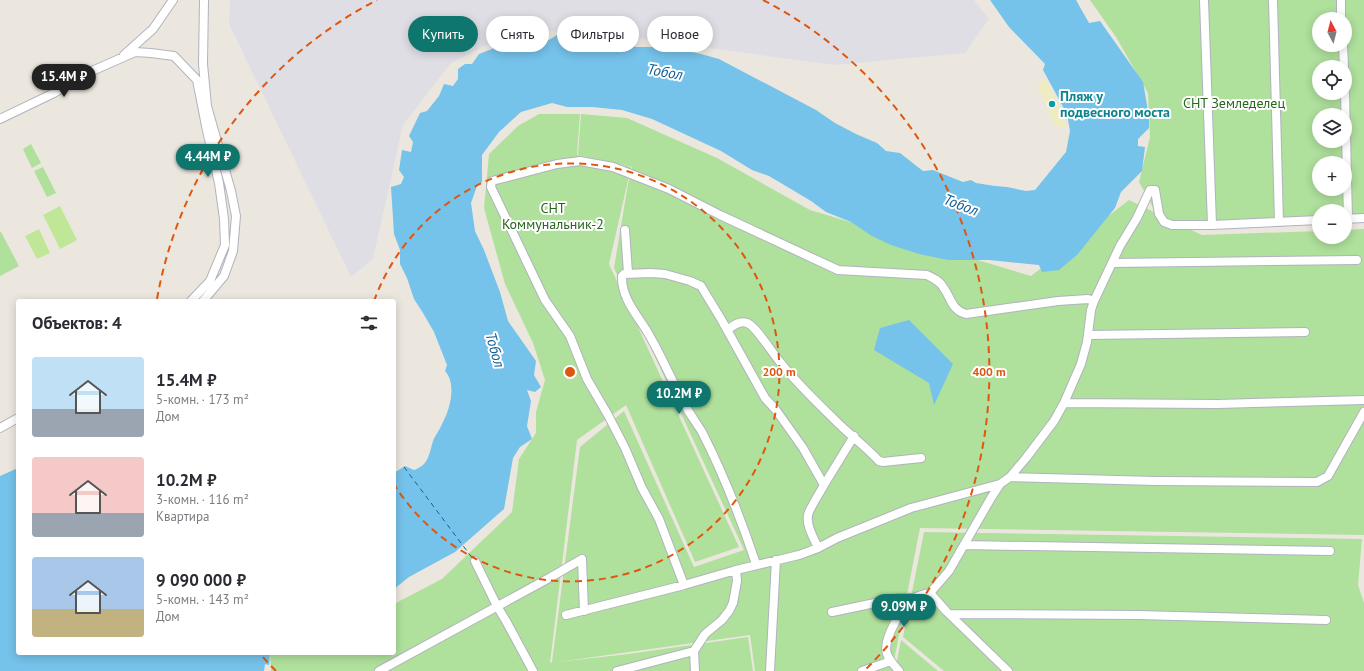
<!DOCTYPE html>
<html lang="ru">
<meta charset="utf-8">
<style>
:root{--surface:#fff;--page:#f2f2f3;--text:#2b2b33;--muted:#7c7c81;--accent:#0f766e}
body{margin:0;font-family:"PT Sans",sans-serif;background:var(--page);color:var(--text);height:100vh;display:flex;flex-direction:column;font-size:15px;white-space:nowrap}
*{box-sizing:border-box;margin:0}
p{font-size:13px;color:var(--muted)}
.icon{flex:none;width:22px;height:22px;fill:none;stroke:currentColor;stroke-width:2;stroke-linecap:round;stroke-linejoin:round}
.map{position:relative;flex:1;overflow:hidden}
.drawer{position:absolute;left:16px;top:299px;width:380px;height:356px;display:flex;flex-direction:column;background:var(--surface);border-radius:4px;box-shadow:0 2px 10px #0003}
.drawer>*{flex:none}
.hud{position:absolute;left:408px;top:16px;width:380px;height:36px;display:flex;gap:8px}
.needle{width:26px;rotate:353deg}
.fabs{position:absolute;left:1312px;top:12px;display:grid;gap:8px}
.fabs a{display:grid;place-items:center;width:40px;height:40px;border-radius:50%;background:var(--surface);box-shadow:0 2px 10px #0003;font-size:20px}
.price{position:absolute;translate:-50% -34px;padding:0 9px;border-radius:14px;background:var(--accent);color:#fff;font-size:13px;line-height:26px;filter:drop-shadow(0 1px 2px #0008)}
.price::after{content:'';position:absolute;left:50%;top:24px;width:12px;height:9px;margin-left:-6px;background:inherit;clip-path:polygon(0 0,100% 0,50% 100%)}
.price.active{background:#222;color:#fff}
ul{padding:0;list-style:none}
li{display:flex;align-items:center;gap:12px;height:100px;padding:0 16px}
li span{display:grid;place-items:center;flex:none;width:112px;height:80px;border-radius:4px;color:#555}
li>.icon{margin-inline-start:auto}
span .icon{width:48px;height:48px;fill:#fffc;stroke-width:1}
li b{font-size:17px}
h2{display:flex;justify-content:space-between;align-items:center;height:48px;padding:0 16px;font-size:17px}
.tag{padding:0 14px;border-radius:18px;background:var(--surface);box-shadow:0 2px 10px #0003;font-size:14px;line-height:36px}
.tag.active{background:var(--accent);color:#fff}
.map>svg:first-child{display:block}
.industrial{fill:#e0dee5}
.green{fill:#afe09c;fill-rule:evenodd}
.sand{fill:#f0ecc2}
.pitch{fill:#c0e798}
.water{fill:#75c2ea}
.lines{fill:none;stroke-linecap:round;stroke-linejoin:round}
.ferry{stroke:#136097;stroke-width:1;stroke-dasharray:5 4;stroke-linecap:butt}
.street-casing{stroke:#b1b3be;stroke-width:10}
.street{stroke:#fff;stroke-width:8}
.ring{fill:none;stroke:#df570e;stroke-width:2;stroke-dasharray:7 5}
.culture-dot{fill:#0f9aa8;stroke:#fff;stroke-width:1.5}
.labels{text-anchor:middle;stroke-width:4;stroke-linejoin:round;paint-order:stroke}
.culture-label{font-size:14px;font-weight:bold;fill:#0d838f;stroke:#fff;text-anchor:start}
.park-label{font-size:14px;fill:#27661d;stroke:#fff}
.water-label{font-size:15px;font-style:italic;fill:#136097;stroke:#fff}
.centre{fill:#df570e;stroke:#fff;stroke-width:2}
.ring-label{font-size:12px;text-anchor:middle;font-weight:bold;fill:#df570e;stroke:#fff;stroke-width:4;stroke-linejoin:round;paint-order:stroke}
</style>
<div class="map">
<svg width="1364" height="671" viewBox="0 0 1364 671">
<rect width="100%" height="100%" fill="#ece7de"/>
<path class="industrial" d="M230,0H974L989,19L965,53L834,65L643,39L547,31L503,37L451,63L403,125L373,259L351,277L229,24Z"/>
<path class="green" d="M1090,0H1364V222L1345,223V211H1319V223L1185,227L1202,235L1319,231V237H1345V230L1364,229V535L920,528L892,671H755L750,635L558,662L628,654L748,637L753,671H271L270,653H394V604L442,579L512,512L519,459L536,433V412L545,380L533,343L505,284L484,208L489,154L518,126L539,114H580L577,155L631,167L609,264L739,547L695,562L626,405L577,440L550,663L552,662L580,447L624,411L694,567L744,550L614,268L628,184L632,167L578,155L581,114L627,118L717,158L810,210L1031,276L1129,200L1156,213L1139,182L1150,137L1148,93L1116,37ZM1319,19H1345V45H1319ZM1319,67H1345V93H1319ZM1319,115H1345V141H1319ZM1319,163H1345V189H1319Z
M31,144L41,163L32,168L23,149Z
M43,167L56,193L47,197L34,171Z
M0,232H1L19,266L0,276Z
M924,532L1362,539L1358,585L1364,603V671H944L903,637Z
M901,640L938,671H895Z"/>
<path class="sand" d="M1046,79L1063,113L1067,127L1055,126L1037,84Z"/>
<path class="pitch" d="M60,206L77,240L60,249L43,215Z
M39,229L50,253L37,259L25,236Z"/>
<path class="water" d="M990,0H1076L1089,23L1100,21L1143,82L1149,117V128L1138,139V146L1145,147L1142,171L1121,192L1115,208L1077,255L1059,270L1042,272L1039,265L989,260H948L919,254L891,245L872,236L851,222L826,212L811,201L769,176L752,170L721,151L652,119L622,110L592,107H567L552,103L521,112L499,132L482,155V182L477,186L471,203L475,231L484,250L500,292L508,321L536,361L534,375L541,387L535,392L527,390L531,401L527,426L532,439L520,447L513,458L504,509L455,552L409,577L394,589V472L397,471L405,466L414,470C429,465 429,454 433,441C435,435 440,430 442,424C450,410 457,384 445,371L447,365L434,332L423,313L414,299L407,278L400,264V250L394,234L391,187L401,184L404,177L399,170L402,150L411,152L413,142L409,136L420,113L427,111L439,96L444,84L453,86L458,79V69L465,64H472L479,54L492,49L499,42H515L517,37H538L549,40L557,35L571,34L579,39L590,38L587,34C600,35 612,38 625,39L628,43L636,47H668L701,54L719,59L816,110L835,123L856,134L877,143L886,151L900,153L923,171L933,170L963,182L971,180L976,183L995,186L1007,187L1026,191L1035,190L1066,152L1070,131L1067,114L1043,70L1045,64L1009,27Z
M909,320L953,364L934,405L929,383L874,350L880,328Z
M18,468V653H270L269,665L265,664L264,671H0V476Z"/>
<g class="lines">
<path class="ferry" d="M404,467L473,559"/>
<defs>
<path id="street" d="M1204,0L1212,225
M1273,0L1279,222
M1341,0V19
M1343,45L1344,67
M124,55L153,29L173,0
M1345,93L1348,219
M0,119L54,93L92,71L135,52L151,53L174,56L197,80L206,126L219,183L224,219L225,245L210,281L191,301
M1345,219L1364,218
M625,230L628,273
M1112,263L1357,260
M203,301L224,276L233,251L236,216L231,191L207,106L203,64L204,0
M727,330C733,326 740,320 747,323C755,325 773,354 780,362C798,385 820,405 841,426C854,438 867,448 879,461L883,462L921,458
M1088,335L1305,332
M1064,403L1217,404L1364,400
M0,428L18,418
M1010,477L1155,481L1317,482L1328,476L1364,412
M824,485L854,436
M964,545L1330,551
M475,561L497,606L506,621L533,671
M756,564C741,519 724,475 702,432C696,422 688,412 683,401C671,379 661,355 648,333C638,316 621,298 622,276L624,274L651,273L665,274L690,281L701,286L721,319L765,398L776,410L803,448L824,485C821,491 809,509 808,515C806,526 814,538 818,548
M684,585L659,519L642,488L625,448L608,415L587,379L570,336L545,300L491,187L492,181L557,164L580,161L613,167L669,189L720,215L838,270L927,275C933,278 940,281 943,287C951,297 951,310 966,314L1058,301L1088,299L1094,301
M832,612L899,598H914
M950,614L1138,615L1326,620
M566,615L684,585L736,570
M379,671L551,577L582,559L584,611
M617,671L694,651
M695,671L694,651L705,634L722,620L729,611L733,603L737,581L736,570L799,555L818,548L837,538L911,508L1000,484
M770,671L776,560
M862,671L891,661
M899,671C895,666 889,660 887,654C882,640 903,604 915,598C919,595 925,594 930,593
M1008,671L946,611L930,593L949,571L991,498L1000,484L1010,477L1026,458L1054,421L1064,403L1081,364L1087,342L1091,310L1094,301L1120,246L1137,218L1150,190H1155L1159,214L1164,222L1172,225H1212L1319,220"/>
</defs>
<use href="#street" class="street-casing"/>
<use href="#street" class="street"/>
</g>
<g class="ring">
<path d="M374 301A209 209 0 1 1 395 486"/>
<path d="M276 671A419 419 0 0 1 261 655M157 299A419 419 0 0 1 377 0M763 0A419 419 0 0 1 864 671"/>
</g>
<circle class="culture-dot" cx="1052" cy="104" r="4"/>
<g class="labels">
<g class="culture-label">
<text x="1060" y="101">Пляж у<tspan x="1060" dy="16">подвесного моста</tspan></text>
</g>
<g class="park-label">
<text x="1234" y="108">СНТ Земледелец</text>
<text x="553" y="213">СНТ<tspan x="553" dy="16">Коммунальник-2</tspan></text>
</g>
<g class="water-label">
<text transform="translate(665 72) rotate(10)" y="5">Тобол</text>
<text transform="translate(961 205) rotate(21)" y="5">Тобол</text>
<text transform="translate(495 350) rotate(74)" y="5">Тобол</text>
</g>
</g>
<circle cx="570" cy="372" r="6" class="centre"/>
<g class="ring-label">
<text x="779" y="376">200 m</text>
<text x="989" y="376">400 m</text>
</g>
</svg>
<div class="fabs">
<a><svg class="needle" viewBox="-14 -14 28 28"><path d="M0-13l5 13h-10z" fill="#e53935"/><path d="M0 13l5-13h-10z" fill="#7c7c81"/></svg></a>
<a><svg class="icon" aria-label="locate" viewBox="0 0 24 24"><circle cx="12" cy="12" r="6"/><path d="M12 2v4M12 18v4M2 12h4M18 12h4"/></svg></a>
<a><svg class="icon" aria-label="layers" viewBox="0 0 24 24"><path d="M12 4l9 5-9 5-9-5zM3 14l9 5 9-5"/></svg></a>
<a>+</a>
<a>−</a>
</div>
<b class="price active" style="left:64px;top:98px">15.4M ₽</b>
<b class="price" style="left:208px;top:178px">4.44M ₽</b>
<b class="price" style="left:679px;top:415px">10.2M ₽</b>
<b class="price" style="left:904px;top:628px">9.09M ₽</b>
<div class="hud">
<a class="tag active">Купить</a>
<a class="tag">Снять</a>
<a class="tag">Фильтры</a>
<a class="tag">Новое</a>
</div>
<section class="drawer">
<h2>Объектов: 4<svg class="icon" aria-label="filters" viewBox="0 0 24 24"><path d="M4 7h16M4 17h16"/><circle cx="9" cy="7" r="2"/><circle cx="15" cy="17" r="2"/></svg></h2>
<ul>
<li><span style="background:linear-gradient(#bfe0f5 65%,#9aa5b1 0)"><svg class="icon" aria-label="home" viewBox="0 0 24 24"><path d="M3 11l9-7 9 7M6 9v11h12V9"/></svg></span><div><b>15.4M ₽</b><p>5-комн. · 173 m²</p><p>Дом</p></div></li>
<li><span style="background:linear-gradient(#f6c9c9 70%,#9aa5b1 0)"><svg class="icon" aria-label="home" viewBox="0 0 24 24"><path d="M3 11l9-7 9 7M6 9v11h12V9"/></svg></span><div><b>10.2M ₽</b><p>3-комн. · 116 m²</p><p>Квартира</p></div></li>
<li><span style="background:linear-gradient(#a9c7e8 65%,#c2b280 0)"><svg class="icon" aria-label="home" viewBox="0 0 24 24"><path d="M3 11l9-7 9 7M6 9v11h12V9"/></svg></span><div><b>9 090 000 ₽</b><p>5-комн. · 143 m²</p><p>Дом</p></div></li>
</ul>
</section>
</div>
